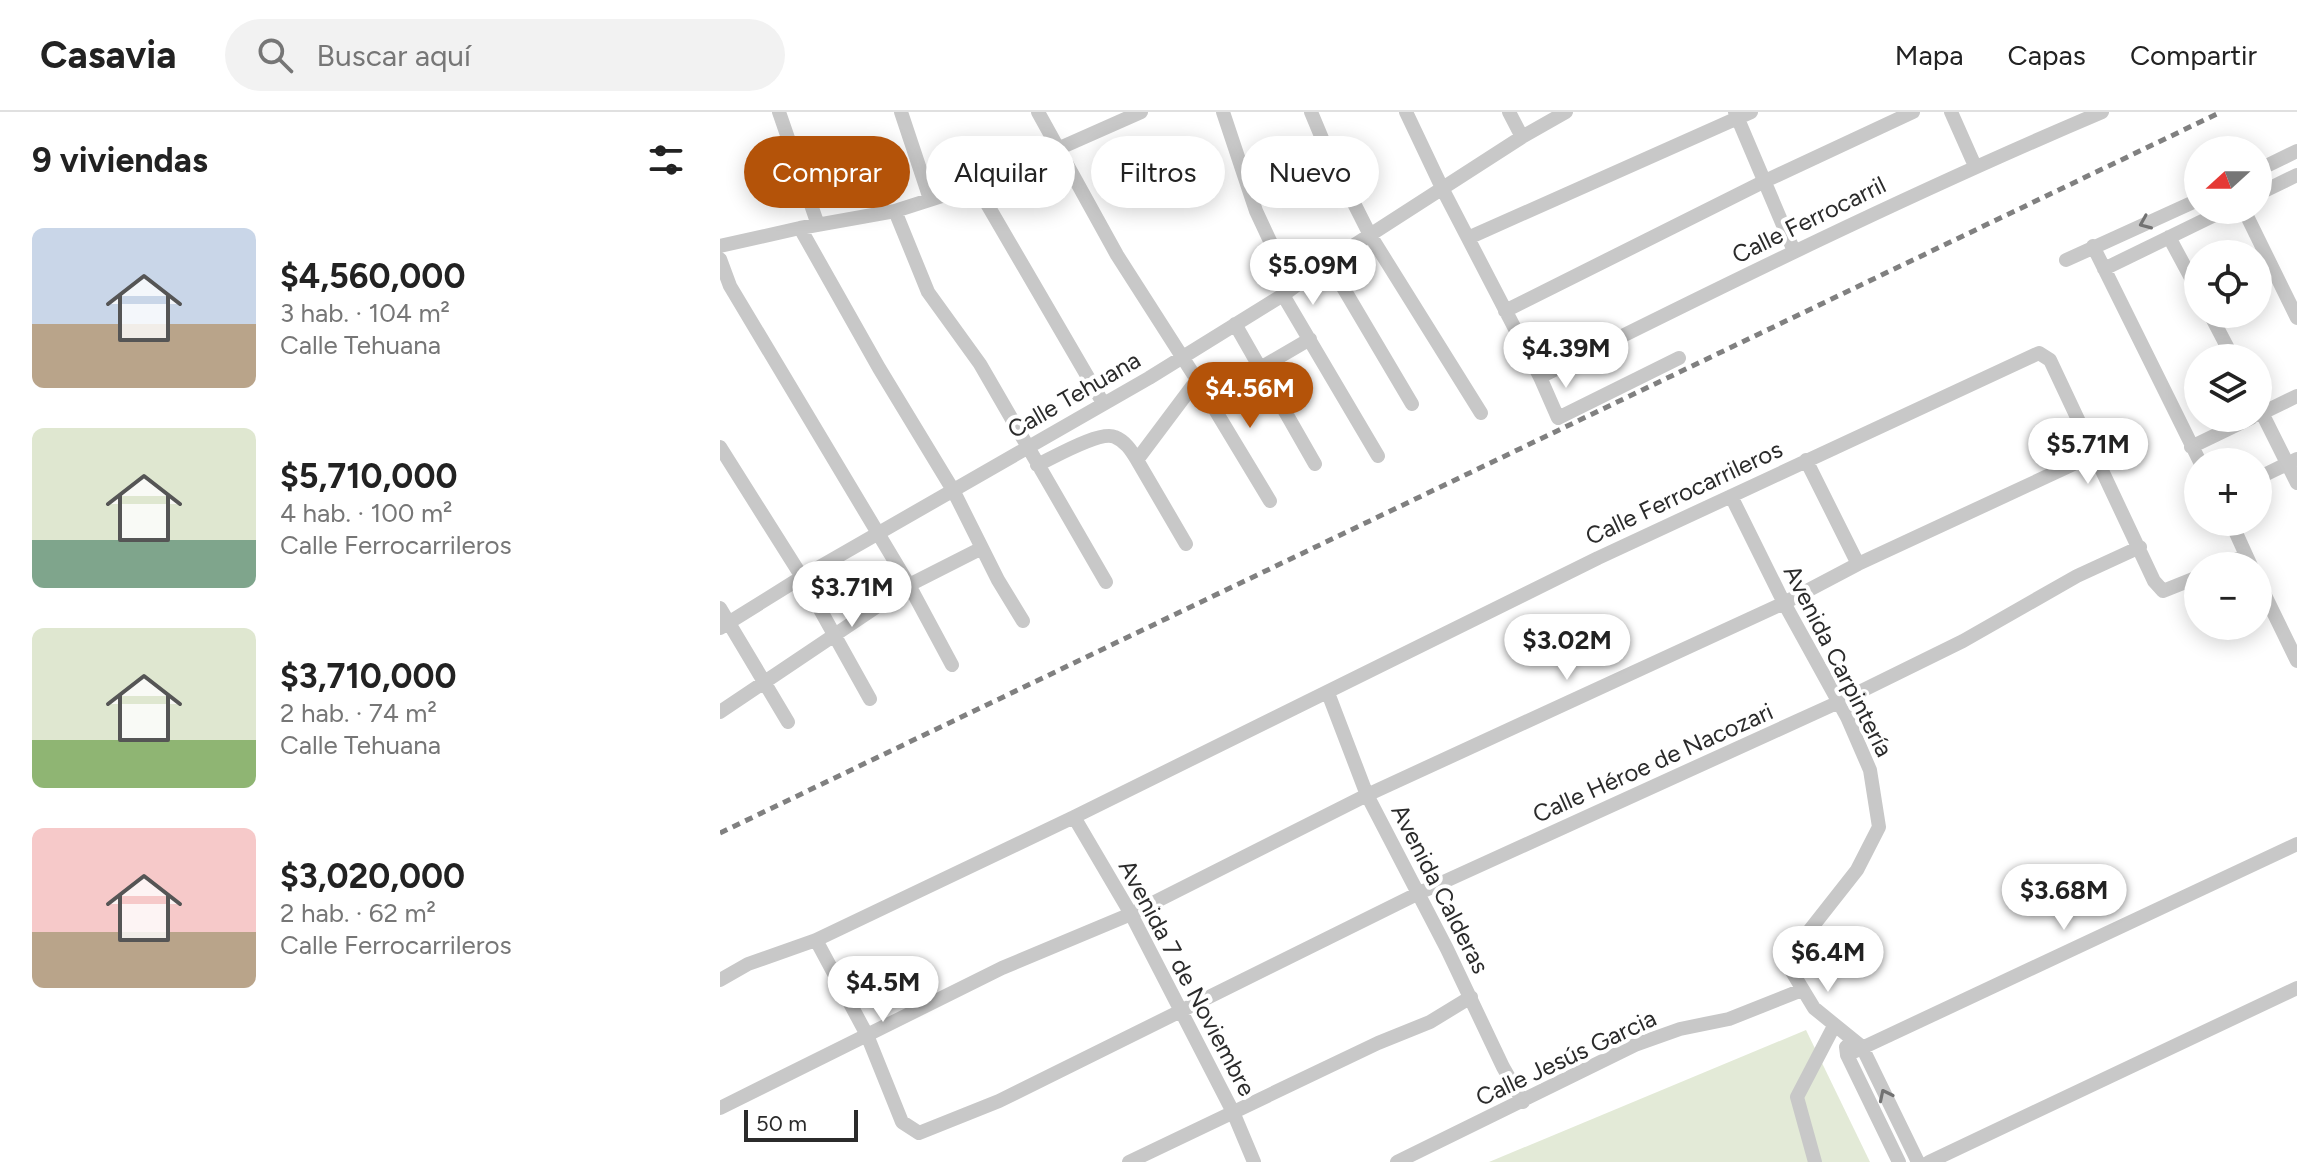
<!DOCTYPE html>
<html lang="es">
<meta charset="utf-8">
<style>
:root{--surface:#fff;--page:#f2f2f2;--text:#222;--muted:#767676;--line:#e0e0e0;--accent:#b45309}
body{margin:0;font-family:Figtree,sans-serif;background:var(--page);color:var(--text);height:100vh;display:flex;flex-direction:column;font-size:30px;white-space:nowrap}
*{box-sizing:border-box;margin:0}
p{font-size:26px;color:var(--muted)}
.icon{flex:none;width:44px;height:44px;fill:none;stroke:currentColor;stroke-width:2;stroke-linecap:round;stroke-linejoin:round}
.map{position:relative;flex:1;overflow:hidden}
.details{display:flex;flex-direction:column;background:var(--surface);width:720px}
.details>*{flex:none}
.banner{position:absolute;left:24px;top:24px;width:760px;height:72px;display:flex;gap:16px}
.needle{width:52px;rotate:249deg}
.buttons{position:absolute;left:1464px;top:24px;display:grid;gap:16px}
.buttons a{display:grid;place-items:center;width:88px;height:88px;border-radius:50%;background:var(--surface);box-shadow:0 4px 20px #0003;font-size:40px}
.scale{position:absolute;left:24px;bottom:20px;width:114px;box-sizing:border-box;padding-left:8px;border:4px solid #2b2b2b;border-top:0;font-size:22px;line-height:28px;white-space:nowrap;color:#2b2b2b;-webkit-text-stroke:6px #fff;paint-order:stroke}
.price{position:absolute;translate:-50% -68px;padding:0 18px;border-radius:28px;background:#fff;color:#222;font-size:26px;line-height:52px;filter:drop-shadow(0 2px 4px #0008)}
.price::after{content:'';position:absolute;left:50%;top:48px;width:24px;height:18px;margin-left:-12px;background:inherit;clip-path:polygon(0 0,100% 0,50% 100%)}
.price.active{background:var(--accent);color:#fff}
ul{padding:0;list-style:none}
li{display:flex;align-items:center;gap:24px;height:200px;padding:0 32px}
li span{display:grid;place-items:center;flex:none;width:224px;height:160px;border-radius:12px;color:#555}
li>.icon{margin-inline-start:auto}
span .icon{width:96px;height:96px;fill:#fffc;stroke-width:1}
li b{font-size:34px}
h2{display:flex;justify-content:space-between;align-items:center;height:96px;padding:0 32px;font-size:34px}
.tag{padding:0 28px;border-radius:36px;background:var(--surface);box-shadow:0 4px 20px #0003;font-size:28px;line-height:72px}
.tag.active{background:var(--accent);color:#fff}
header{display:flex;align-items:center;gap:48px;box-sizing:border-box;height:112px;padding:0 40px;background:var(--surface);border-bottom:2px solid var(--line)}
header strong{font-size:38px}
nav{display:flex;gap:44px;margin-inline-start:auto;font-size:28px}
.search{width:560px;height:72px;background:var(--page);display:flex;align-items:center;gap:20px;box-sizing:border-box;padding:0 28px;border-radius:44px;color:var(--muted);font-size:30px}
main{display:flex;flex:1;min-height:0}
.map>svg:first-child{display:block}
.green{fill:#e3ead7}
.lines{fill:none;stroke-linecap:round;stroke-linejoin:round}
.minor{stroke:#c8c8c8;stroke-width:14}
.rail{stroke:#808080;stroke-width:5;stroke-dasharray:8 6;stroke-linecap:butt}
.oneway{stroke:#727272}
.labels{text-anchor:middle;stroke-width:8;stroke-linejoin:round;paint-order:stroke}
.street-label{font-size:24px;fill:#2b2b2b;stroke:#fff}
</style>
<header>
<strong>Casavia</strong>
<div class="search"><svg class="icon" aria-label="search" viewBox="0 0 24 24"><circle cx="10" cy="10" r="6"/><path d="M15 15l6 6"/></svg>Buscar aquí</div>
<nav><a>Mapa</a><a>Capas</a><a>Compartir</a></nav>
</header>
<main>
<section class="details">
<h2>9 viviendas<svg class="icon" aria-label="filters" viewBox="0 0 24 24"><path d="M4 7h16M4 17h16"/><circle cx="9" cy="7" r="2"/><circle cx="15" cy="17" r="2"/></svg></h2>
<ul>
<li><span style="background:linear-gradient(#c9d6e8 60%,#b9a48a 0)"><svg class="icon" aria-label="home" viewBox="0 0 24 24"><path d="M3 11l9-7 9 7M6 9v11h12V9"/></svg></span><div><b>$4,560,000</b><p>3 hab. · 104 m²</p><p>Calle Tehuana</p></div></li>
<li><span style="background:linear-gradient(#dfe7d0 70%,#7fa58c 0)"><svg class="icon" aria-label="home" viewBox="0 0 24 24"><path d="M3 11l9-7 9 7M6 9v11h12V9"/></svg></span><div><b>$5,710,000</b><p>4 hab. · 100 m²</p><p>Calle Ferrocarrileros</p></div></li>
<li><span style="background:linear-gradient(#dfe7d0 70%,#8fb573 0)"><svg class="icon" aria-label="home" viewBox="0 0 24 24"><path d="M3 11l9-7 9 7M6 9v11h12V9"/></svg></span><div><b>$3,710,000</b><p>2 hab. · 74 m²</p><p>Calle Tehuana</p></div></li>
<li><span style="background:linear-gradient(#f6c9c9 65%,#b9a48a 0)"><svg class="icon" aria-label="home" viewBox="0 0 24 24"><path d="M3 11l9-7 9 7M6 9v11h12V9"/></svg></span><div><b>$3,020,000</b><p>2 hab. · 62 m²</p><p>Calle Ferrocarrileros</p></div></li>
</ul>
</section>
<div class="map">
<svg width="1577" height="1050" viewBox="0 0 1577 1050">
<rect width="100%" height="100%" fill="#fff"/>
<path class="green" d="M1086,918L1150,1050H769Z"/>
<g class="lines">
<path class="minor" d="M59,0L98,113
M181,0L210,87
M318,0L397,143L477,268L417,348L466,432
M503,0L536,99L572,176
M591,0L606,36L650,123L761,301
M686,0L723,78L820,265L838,306L959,246
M789,0L802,25
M1015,0L1074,139
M1231,0L1255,54
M1538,58L1577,39
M256,73L383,291
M1538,82L1577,63
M1524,98L1577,206
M175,99L208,180L260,252L386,470
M80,116L159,256L233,378L278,468L303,509
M1449,125L1478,179
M748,126L1031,0
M0,134L80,116L175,99L256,73L421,0
M1373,134L1480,350
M0,147L10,174L189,473L232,553
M1346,148L1478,88
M608,150L692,292
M1384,157L1505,98
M563,183L658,344
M785,199L1045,69L1193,0
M1490,202L1513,246
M515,212L595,352
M820,265C1006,172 1191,81 1382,0
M477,268L550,389
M489,286L590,227
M1538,293L1577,371
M1538,303L1577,284
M0,335L82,465L150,587
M1471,335L1531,306
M1086,348L1138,452
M317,353C333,346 380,318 395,325C405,329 411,338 417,348
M1538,366L1577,347
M1011,384L1064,491L1127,605L1150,658L1159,715L1137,758L1078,833L1071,858L1094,896L1142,935L1198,1050
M1511,410L1531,454
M1502,454L1526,443
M1538,469L1577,549
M0,496L68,610
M0,516L82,465L429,266L563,183L608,150L802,25L846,0
M608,581L647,683L727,837L783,955L803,990
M0,600L189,473L262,436
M354,705L411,802L513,1000L534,1050
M96,828L147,923L182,1010L199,1021L279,989L697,782L1119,590L1243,529L1357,464L1420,435
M0,868L28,852L96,828L354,705L878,446L1319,241L1330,248L1434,469L1443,479L1478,465
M1126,935L1127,943L1179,1050
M1127,943L1577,732
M0,996L282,856L411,802L647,683L1064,491L1138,452L1373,343L1397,334
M409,1050L658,931L710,910L751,885
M677,1050L915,933L960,917L1009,907L1082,878
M1095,1050L1077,985L1114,914
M1209,1050L1577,876"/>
<path class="rail" d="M0,721L1501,0"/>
</g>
<defs><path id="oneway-chevron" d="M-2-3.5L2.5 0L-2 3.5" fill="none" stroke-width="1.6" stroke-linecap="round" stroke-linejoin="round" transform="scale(2)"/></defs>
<g class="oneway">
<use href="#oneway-chevron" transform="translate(1425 111) rotate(157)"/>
<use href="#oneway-chevron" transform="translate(1165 983) rotate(-116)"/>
</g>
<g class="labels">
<g class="street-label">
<text transform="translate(1089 108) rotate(-26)" y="8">Calle Ferrocarril</text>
<text transform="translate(354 283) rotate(-30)" y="8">Calle Tehuana</text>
<text transform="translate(964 381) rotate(-25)" y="8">Calle Ferrocarrileros</text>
<text transform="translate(1118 549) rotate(63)" y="8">Avenida Carpintería</text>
<text transform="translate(933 651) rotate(-24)" y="8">Calle Héroe de Nacozari</text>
<text transform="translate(720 777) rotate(63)" y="8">Avenida Calderas</text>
<text transform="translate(467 866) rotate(62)" y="8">Avenida 7 de Noviembre</text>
<text transform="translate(846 946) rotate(-25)" y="8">Calle Jesús Garcia</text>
</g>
</g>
</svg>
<div class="buttons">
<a><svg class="needle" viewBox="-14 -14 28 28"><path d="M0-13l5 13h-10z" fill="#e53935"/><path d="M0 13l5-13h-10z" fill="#767676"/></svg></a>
<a><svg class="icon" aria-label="locate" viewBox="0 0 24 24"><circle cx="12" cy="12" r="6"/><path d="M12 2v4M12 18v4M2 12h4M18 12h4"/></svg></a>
<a><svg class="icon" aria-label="layers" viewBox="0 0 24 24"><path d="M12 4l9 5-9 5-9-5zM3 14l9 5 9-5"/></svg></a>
<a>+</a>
<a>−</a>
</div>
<div class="scale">50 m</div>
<b class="price" style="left:593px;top:195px">$5.09M</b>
<b class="price" style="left:846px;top:278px">$4.39M</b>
<b class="price active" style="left:530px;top:318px">$4.56M</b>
<b class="price" style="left:1368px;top:374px">$5.71M</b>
<b class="price" style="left:132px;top:517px">$3.71M</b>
<b class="price" style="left:847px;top:570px">$3.02M</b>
<b class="price" style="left:1344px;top:820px">$3.68M</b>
<b class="price" style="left:1108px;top:882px">$6.4M</b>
<b class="price" style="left:163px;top:912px">$4.5M</b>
<div class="banner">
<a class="tag active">Comprar</a>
<a class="tag">Alquilar</a>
<a class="tag">Filtros</a>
<a class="tag">Nuevo</a>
</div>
</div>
</main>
